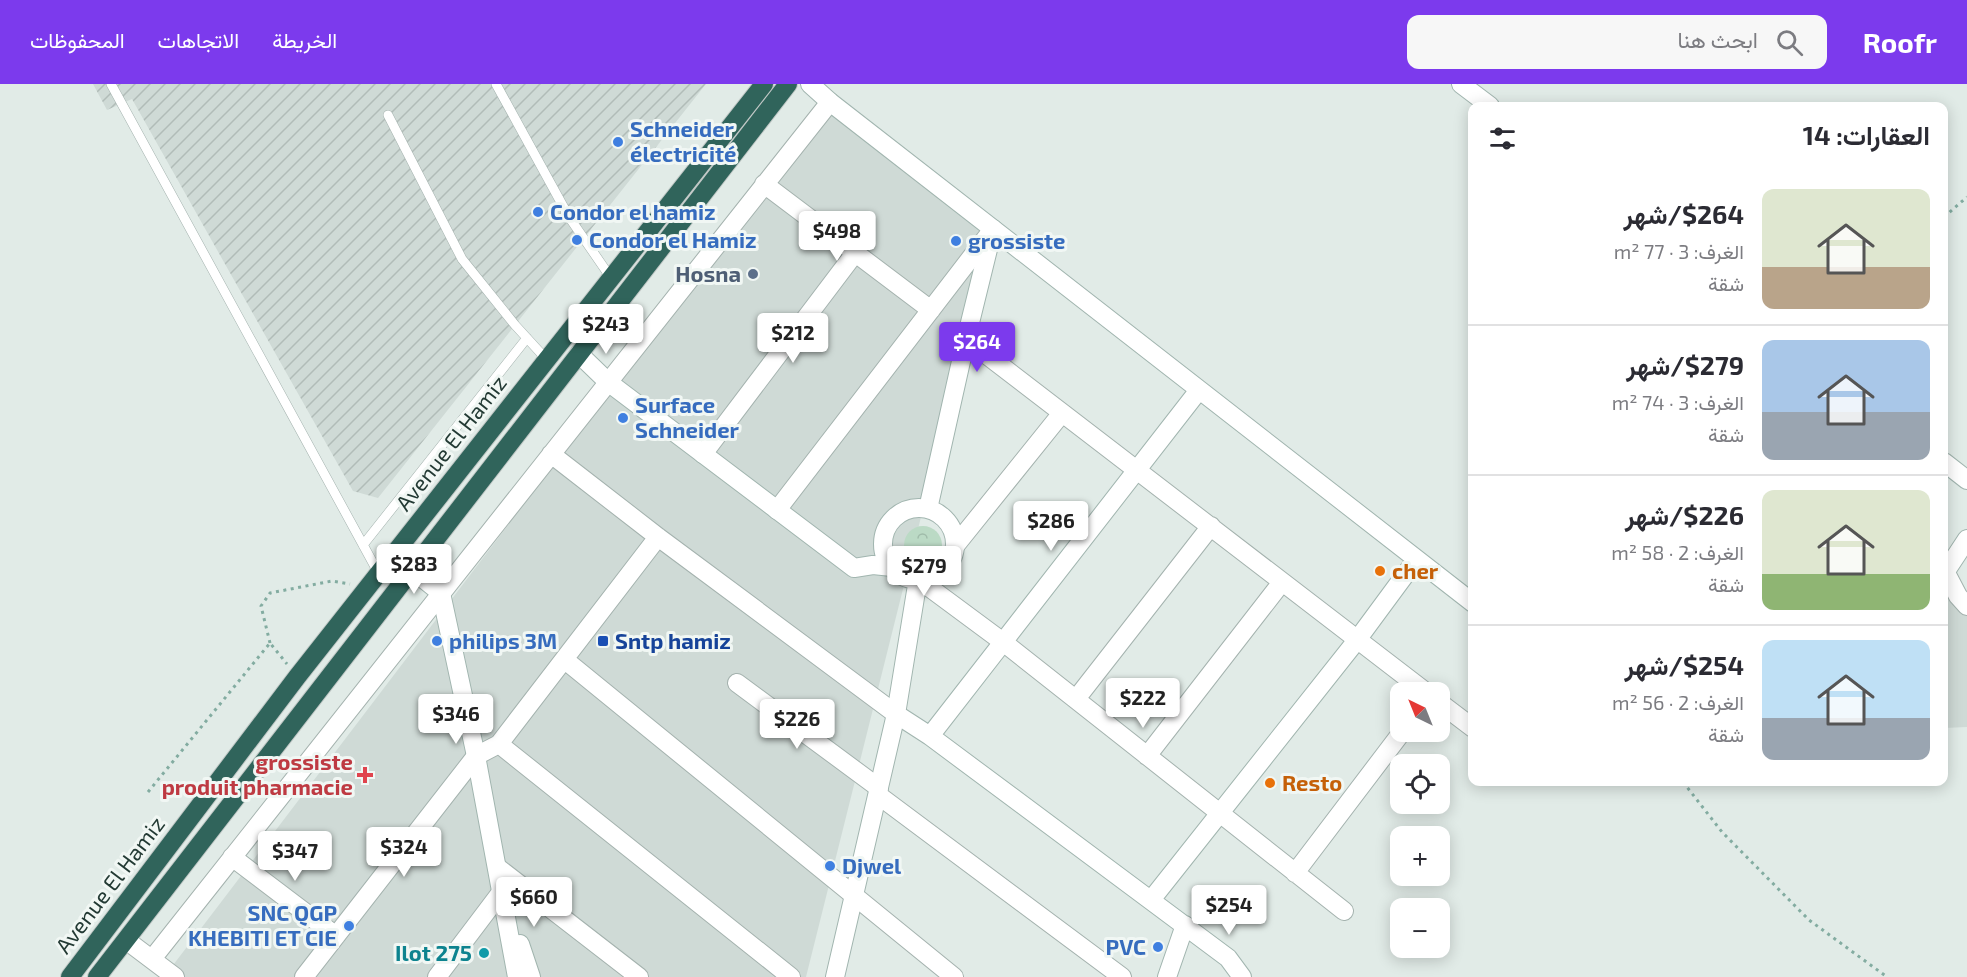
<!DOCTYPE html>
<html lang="ar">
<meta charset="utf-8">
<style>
:root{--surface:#fff;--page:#f7f7f7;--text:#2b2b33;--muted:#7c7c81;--line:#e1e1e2;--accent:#7c3aed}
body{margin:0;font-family:"Exo 2",Vazirmatn,sans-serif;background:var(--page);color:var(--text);direction:rtl;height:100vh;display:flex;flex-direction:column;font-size:22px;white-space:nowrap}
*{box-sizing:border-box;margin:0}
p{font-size:20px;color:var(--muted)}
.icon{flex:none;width:33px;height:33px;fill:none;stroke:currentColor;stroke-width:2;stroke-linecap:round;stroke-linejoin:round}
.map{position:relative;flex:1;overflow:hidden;direction:ltr}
.details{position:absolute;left:1468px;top:18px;width:480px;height:684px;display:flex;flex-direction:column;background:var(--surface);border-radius:12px;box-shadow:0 3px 15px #0003;direction:rtl}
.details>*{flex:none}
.needle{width:39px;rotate:317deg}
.controls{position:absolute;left:1390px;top:598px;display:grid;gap:12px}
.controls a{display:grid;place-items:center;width:60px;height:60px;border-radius:12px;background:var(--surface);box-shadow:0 3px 15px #0003;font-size:30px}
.price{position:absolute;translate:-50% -51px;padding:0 14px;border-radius:6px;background:#fff;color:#222;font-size:20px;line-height:39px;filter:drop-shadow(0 2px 3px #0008)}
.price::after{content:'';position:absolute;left:50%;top:36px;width:18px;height:14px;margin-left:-9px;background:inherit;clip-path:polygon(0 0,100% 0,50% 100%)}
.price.on{background:var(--accent);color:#fff}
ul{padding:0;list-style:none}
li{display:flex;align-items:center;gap:18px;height:150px;padding:0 18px}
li+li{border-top:2px solid var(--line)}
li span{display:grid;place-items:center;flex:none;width:168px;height:120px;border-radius:12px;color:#555}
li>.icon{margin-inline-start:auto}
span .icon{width:72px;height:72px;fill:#fffc;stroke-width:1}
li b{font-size:26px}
h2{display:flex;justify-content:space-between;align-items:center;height:72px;padding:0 18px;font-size:26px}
header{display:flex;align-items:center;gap:36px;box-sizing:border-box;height:84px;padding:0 30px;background:var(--accent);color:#fff}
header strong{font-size:28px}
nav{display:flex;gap:33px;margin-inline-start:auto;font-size:21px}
.search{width:420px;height:54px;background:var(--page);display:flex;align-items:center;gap:15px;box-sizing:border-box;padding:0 21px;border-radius:12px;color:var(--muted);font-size:22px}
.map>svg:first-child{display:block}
.built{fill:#cfdad6}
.industrial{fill:url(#industrial-furrows)}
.forest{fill:url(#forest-crowns)}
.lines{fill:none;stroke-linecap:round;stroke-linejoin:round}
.lane-casing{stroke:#a4b2ae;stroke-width:10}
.street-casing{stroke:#a4b2ae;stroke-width:20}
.secondary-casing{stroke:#a1b5af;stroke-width:20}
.highway-casing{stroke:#c1c8c6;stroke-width:20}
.path{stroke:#83aca1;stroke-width:3;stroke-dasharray:3 4.5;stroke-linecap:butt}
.lane{stroke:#fff;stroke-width:9}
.street{stroke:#fff;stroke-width:18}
.secondary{stroke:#fff;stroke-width:18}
.highway{stroke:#30645b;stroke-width:18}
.shop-dot{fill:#3f7fe0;stroke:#f1f7f4;stroke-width:2}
.service-dot{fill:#5c6f8a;stroke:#f1f7f4;stroke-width:2}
.food-dot{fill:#e8710a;stroke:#f1f7f4;stroke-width:2}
.transit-dot{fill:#1a4fb4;stroke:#f1f7f4;stroke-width:2}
.health-dot{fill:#e0444e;stroke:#f1f7f4;stroke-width:2}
.culture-dot{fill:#0f9aa8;stroke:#f1f7f4;stroke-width:2}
.labels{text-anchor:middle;stroke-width:6;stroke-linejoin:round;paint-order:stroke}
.shop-label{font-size:22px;font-weight:bold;fill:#366cbe;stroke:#f1f7f4;text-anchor:start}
.service-label{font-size:22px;font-weight:bold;fill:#4e5e75;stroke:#f1f7f4;text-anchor:end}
.street-label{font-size:22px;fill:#233a34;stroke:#f1f7f4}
.food-label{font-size:22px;font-weight:bold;fill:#c56008;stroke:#f1f7f4;text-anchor:start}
.transit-label{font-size:22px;font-weight:bold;fill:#164399;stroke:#f1f7f4;text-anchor:start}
.health-label{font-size:22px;font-weight:bold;fill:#be3a42;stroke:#f1f7f4;text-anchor:end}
.culture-label{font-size:22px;font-weight:bold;fill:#0d838f;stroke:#f1f7f4;text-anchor:end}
</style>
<header>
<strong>Roofr</strong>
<div class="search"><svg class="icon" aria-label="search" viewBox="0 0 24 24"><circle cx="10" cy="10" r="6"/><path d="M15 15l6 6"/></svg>ابحث هنا</div>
<nav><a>الخريطة</a><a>الاتجاهات</a><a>المحفوظات</a></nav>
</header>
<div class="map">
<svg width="1967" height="893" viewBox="0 0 1967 893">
<defs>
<pattern id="industrial-furrows" width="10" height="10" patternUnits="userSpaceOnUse" patternTransform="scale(1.5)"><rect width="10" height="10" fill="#cfdad6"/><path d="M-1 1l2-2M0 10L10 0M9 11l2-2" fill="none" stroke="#b1bcb8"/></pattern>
<pattern id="forest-crowns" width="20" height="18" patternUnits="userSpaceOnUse" patternTransform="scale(1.5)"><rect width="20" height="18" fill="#bbdac5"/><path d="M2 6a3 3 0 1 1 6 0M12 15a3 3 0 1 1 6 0" fill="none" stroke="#a0bcaa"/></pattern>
</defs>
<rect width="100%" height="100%" fill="#e1ebe7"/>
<path class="built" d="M830,18L993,145L806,893H164Z
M1951,514L1967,529V643L1944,644V515Z"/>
<path class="industrial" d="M93,0H706L378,414L353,407L132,15L107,26Z"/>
<path class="forest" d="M904 461a19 19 0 1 1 38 0a19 19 0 1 1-38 0Z"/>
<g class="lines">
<defs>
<path id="lane" d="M111,0L379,490
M496,0L569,133L611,194
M388,31L462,175L515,241L547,276
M363,461L527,254"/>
<path id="street" d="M764,100L931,226
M966,255L1427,609
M551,370L658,453L896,630
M703,370L855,169
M777,426L993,145
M955,462L1062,329
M1946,489L1958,512L1967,522
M918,495L1003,558L1344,827
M565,576L954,893
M737,599L879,704
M1076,615L1211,442
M1440,619L1473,644
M499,660L791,893
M1147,672L1282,498
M878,711L1122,893
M232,773L336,852
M497,783L639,893
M1295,789L1402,648
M126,856L175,893
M152,875L830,18
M304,893L476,672L499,660L658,453
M437,893L502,807"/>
<path id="secondary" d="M810,0L830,18L1473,519
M1461,0L1490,22
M579,270L608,298L854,484L873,481L892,483
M1944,378L1967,396
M883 460a36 36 0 1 1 72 0a36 36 0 1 1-72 0Z
M928,425L966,255L993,145
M411,485L441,509L476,672L517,893
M1944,490L1967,455
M896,630L930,652L1228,874L1242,893
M930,652L1199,306
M1151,816L1357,556L1416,476
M520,860L531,893
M835,893L896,630L918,495
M1167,893L1185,841"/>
<path id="highway" d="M70,893L297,593L764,0
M97,893L788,0"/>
</defs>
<use href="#lane" class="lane-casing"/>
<use href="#street" class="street-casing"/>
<use href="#secondary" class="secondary-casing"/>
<use href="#highway" class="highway-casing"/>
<path class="path" d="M1944,133L1967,113
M270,559L261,522L270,509L332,497L350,500
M1683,698L1722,748L1809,836L1887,893
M148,708L270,559L287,580"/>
<use href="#lane" class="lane"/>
<use href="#street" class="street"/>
<use href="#secondary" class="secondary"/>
<use href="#highway" class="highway"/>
</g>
<g class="shop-dot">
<circle cx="618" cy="58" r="6"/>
<circle cx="538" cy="128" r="6"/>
<circle cx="577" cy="156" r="6"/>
<circle cx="956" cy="157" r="6"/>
<circle cx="623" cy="334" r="6"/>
<circle cx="437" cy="557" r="6"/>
<circle cx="830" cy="782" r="6"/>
<circle cx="349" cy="842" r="6"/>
<circle cx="1158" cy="863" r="6"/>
</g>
<circle class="service-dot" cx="753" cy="190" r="6"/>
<g class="food-dot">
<circle cx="1380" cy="487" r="6"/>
<circle cx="1270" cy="699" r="6"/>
</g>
<rect class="transit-dot" x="597" y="551" width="12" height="12" rx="3"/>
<path class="health-dot" d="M362 682h6v6h6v6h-6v6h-6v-6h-6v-6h6z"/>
<circle class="culture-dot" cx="484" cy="869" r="6"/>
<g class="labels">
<g class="shop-label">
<text x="630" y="53">Schneider<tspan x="630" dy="25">électricité</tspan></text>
<text x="550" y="136">Condor el hamiz</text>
<text x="589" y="164">Condor el Hamiz</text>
<text x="968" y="165">grossiste</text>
<text x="635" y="329">Surface<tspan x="635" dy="25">Schneider</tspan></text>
<text x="449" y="565">philips 3M</text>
<text x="842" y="790">Djwel</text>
<text x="337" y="837" text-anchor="end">SNC QGP<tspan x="337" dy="25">KHEBITI ET CIE</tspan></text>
<text x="1146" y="871" text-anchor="end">PVC</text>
</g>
<g class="service-label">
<text x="741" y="198">Hosna</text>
</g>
<g class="street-label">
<text transform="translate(451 359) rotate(-52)" y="8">Avenue El Hamiz</text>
<text transform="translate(110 801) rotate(-53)" y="8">Avenue El Hamiz</text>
</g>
<g class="food-label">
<text x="1392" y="495">cher</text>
<text x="1282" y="707">Resto</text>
</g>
<g class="transit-label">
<text x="615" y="565">Sntp hamiz</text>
</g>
<g class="health-label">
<text x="353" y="686">grossiste<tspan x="353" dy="25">produit pharmacie</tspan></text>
</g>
<g class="culture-label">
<text x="472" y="877">Ilot 275</text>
</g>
</g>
</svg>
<div class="controls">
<a><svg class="needle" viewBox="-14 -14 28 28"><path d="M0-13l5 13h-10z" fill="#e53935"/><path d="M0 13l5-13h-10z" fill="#7c7c81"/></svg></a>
<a><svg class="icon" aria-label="locate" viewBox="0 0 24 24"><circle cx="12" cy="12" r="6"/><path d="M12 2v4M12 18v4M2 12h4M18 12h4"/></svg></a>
<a>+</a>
<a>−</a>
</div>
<b class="price" style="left:837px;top:178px">$498</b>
<b class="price" style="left:606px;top:271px">$243</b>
<b class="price" style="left:793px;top:280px">$212</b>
<b class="price on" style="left:977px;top:289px">$264</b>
<b class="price" style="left:1051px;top:468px">$286</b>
<b class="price" style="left:414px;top:511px">$283</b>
<b class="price" style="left:924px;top:513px">$279</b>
<b class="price" style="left:1143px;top:645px">$222</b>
<b class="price" style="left:456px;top:661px">$346</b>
<b class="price" style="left:797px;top:666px">$226</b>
<b class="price" style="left:404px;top:794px">$324</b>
<b class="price" style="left:295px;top:798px">$347</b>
<b class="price" style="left:534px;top:844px">$660</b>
<b class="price" style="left:1229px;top:852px">$254</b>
<section class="details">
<h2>العقارات: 14<svg class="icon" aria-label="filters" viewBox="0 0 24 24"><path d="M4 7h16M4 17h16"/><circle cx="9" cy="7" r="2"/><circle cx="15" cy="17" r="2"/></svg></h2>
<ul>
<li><span style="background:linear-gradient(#dfe7d0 65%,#b9a48a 0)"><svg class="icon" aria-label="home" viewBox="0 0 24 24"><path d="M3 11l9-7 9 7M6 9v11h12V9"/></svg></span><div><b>$264/شهر</b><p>الغرف: 3 · 77 m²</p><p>شقة</p></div></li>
<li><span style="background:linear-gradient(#a9c7e8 60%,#9aa5b1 0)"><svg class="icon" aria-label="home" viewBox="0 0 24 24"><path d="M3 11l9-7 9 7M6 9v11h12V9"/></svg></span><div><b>$279/شهر</b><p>الغرف: 3 · 74 m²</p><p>شقة</p></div></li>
<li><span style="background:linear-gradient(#dfe7d0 70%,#8fb573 0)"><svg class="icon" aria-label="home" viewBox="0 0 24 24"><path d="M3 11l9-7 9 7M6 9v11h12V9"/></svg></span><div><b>$226/شهر</b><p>الغرف: 2 · 58 m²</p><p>شقة</p></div></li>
<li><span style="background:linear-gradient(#bfe0f5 65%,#9aa5b1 0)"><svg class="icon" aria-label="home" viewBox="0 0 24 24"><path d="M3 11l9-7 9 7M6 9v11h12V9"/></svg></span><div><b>$254/شهر</b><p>الغرف: 2 · 56 m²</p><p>شقة</p></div></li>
</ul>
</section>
</div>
